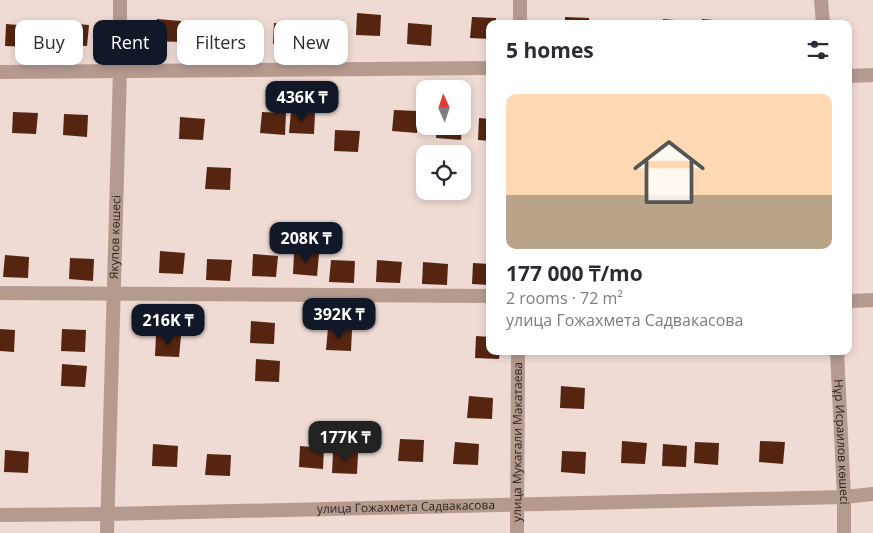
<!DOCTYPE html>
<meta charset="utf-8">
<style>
:root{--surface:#fff;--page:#f7f7f7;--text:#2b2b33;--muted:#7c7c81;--accent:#111827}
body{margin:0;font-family:"Open Sans",sans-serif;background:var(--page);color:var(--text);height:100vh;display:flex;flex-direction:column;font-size:19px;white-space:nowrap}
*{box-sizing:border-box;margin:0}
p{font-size:16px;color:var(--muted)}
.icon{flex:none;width:28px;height:28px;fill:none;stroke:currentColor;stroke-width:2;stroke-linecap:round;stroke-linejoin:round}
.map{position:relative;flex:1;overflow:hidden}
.sheet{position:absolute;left:486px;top:20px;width:366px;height:335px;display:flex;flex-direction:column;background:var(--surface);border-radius:10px;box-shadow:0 2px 8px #0003}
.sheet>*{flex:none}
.hud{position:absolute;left:15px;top:20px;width:396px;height:45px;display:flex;gap:10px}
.needle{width:32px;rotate:357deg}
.tools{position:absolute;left:416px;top:80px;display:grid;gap:10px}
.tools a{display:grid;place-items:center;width:55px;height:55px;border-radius:10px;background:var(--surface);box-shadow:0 2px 8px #0003;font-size:25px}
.price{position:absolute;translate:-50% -42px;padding:0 11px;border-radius:10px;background:var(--accent);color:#fff;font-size:16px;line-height:32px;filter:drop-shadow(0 1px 2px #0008)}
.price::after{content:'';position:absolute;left:50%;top:30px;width:15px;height:11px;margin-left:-8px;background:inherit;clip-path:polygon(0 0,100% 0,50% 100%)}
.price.current{background:#222;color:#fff}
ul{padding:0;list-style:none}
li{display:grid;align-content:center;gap:10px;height:265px;padding:0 20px}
li span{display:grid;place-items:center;height:155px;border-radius:10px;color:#555}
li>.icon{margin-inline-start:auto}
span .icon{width:90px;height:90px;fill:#fffc;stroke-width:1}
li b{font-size:21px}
h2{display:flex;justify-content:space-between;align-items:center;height:60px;padding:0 20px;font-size:21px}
.pill{padding:0 18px;border-radius:10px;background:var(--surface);box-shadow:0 2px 8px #0003;font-size:18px;line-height:45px}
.pill.current{background:var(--accent);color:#fff}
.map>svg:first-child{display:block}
.building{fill:#562512}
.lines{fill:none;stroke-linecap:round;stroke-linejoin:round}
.minor{stroke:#b59a90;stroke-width:14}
.tertiary{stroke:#b59a90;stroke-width:14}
.labels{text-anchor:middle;stroke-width:5;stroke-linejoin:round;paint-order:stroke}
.street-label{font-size:12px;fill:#2c2422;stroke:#fff}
</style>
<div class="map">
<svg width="873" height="533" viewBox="0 0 873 533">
<rect width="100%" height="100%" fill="#efdbd4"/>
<path class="building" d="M357,13L381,15L380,36L356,35Z
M472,17L496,18V24H490V39L470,38Z
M565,17L589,18V24H565Z
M157,19L181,21L180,42L155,41Z
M663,19L687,21V24H663Z
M702,19L726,21V24H701Z
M208,20L233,21L231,43L207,41Z
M612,21L636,22V24H612Z
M64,23L89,25L87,46L63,45Z
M274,23L298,25L297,46L273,44Z
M408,23L432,25L431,46L407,44Z
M6,24L31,26L30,47L5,46Z
M323,27L348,29L346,50L322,49Z
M394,110L418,111L417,133L392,131Z
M291,111L315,113L314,134L289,133Z
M13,112L38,113L36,134L12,133Z
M262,112L286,113L285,135L260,133Z
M64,114L88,115L87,137L63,135Z
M180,117L205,119L203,140L179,139Z
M479,118L490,119V141L478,140Z
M437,126H462L461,140L436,138Z
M335,130L360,131L358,152L334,151Z
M207,167L231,168L230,190L205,189Z
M160,251L185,253L183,274L159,273Z
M294,253L319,254L317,276L293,274Z
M253,254L278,256L276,277L252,276Z
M5,255L29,257L28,278L3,277Z
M70,258L94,259L93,281L69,279Z
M207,259L232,260L230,281L206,280Z
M331,260L355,261L354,283L329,282Z
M377,260L402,262L400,283L376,282Z
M423,262L448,264L447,285L422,284Z
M473,263L490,264V285L472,284Z
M251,321L275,323L274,344L250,343Z
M328,328L352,330L351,351L326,350Z
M0,329L15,330L14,352L0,351Z
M62,329L86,330L85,352L61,351Z
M156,334L181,336L179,357L155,356Z
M476,336L490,337V351H500L499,359L475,358Z
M555,351H579V355L555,353Z
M256,359L280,361L279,382L255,381Z
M62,364L87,366L85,387L61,386Z
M561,386L585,388L584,409L560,408Z
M469,396L493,398L492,419L467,418Z
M400,439L424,440L423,462L398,461Z
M622,441L647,443L645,464L621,463Z
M760,441L785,442L783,464L759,462Z
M455,442L479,444L478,465L453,464Z
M695,442L719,443L718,465L694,463Z
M153,444L178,446L177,467L152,466Z
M663,444L687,446L686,467L662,466Z
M300,446L324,448L323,469L299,467Z
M5,450L29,452L28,473L4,472Z
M562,451L586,452L585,474L561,472Z
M333,452L358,453L357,474L332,473Z
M207,454L231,455L230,476L205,475Z"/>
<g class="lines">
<g class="minor">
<path d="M821,0L823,24"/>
<path d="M0,72L490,68"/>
<path d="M849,76L873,75"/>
<path d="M0,293L490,296"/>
<path d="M849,301L873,300"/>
<path id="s1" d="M837,351L844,497V533"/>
<path id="s2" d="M0,515L108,514L844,497L873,494"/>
<path id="s3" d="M107,533L120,70V0"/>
</g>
<g class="tertiary">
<path d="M520,24V0"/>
<path id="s4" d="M517,533L518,351"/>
</g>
</g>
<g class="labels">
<g class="street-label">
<text dy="4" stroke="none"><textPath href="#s3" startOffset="296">Якупов көшесі</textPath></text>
<text dy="4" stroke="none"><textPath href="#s4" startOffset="91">улица Мукагали Макатаева</textPath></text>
<text dy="4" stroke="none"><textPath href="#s1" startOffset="91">Нұр Исраилов көшесі</textPath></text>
<text dy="4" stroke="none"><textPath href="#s2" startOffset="406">улица Гожахмета Садвакасова</textPath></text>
</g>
</g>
</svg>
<div class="tools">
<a><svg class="needle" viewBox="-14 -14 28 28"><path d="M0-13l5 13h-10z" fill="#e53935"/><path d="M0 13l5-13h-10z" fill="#7c7c81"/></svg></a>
<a><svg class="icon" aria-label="locate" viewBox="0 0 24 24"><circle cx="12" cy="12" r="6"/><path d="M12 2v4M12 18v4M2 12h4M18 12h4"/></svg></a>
</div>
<b class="price" style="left:302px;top:123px">436K ₸</b>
<b class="price" style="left:306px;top:264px">208K ₸</b>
<b class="price" style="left:339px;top:340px">392K ₸</b>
<b class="price" style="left:168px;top:346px">216K ₸</b>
<b class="price current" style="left:345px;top:463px">177K ₸</b>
<div class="hud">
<a class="pill">Buy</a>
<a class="pill current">Rent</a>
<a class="pill">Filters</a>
<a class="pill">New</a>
</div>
<section class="sheet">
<h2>5 homes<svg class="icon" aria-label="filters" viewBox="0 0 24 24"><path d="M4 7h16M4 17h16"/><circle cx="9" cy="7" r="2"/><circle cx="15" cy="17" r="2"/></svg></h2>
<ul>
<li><span style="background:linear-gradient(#ffd9b3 65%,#b9a48a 0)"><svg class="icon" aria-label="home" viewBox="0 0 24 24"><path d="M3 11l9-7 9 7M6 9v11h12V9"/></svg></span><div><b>177 000 ₸/mo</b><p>2 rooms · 72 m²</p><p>улица Гожахмета Садвакасова</p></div></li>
</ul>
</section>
</div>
